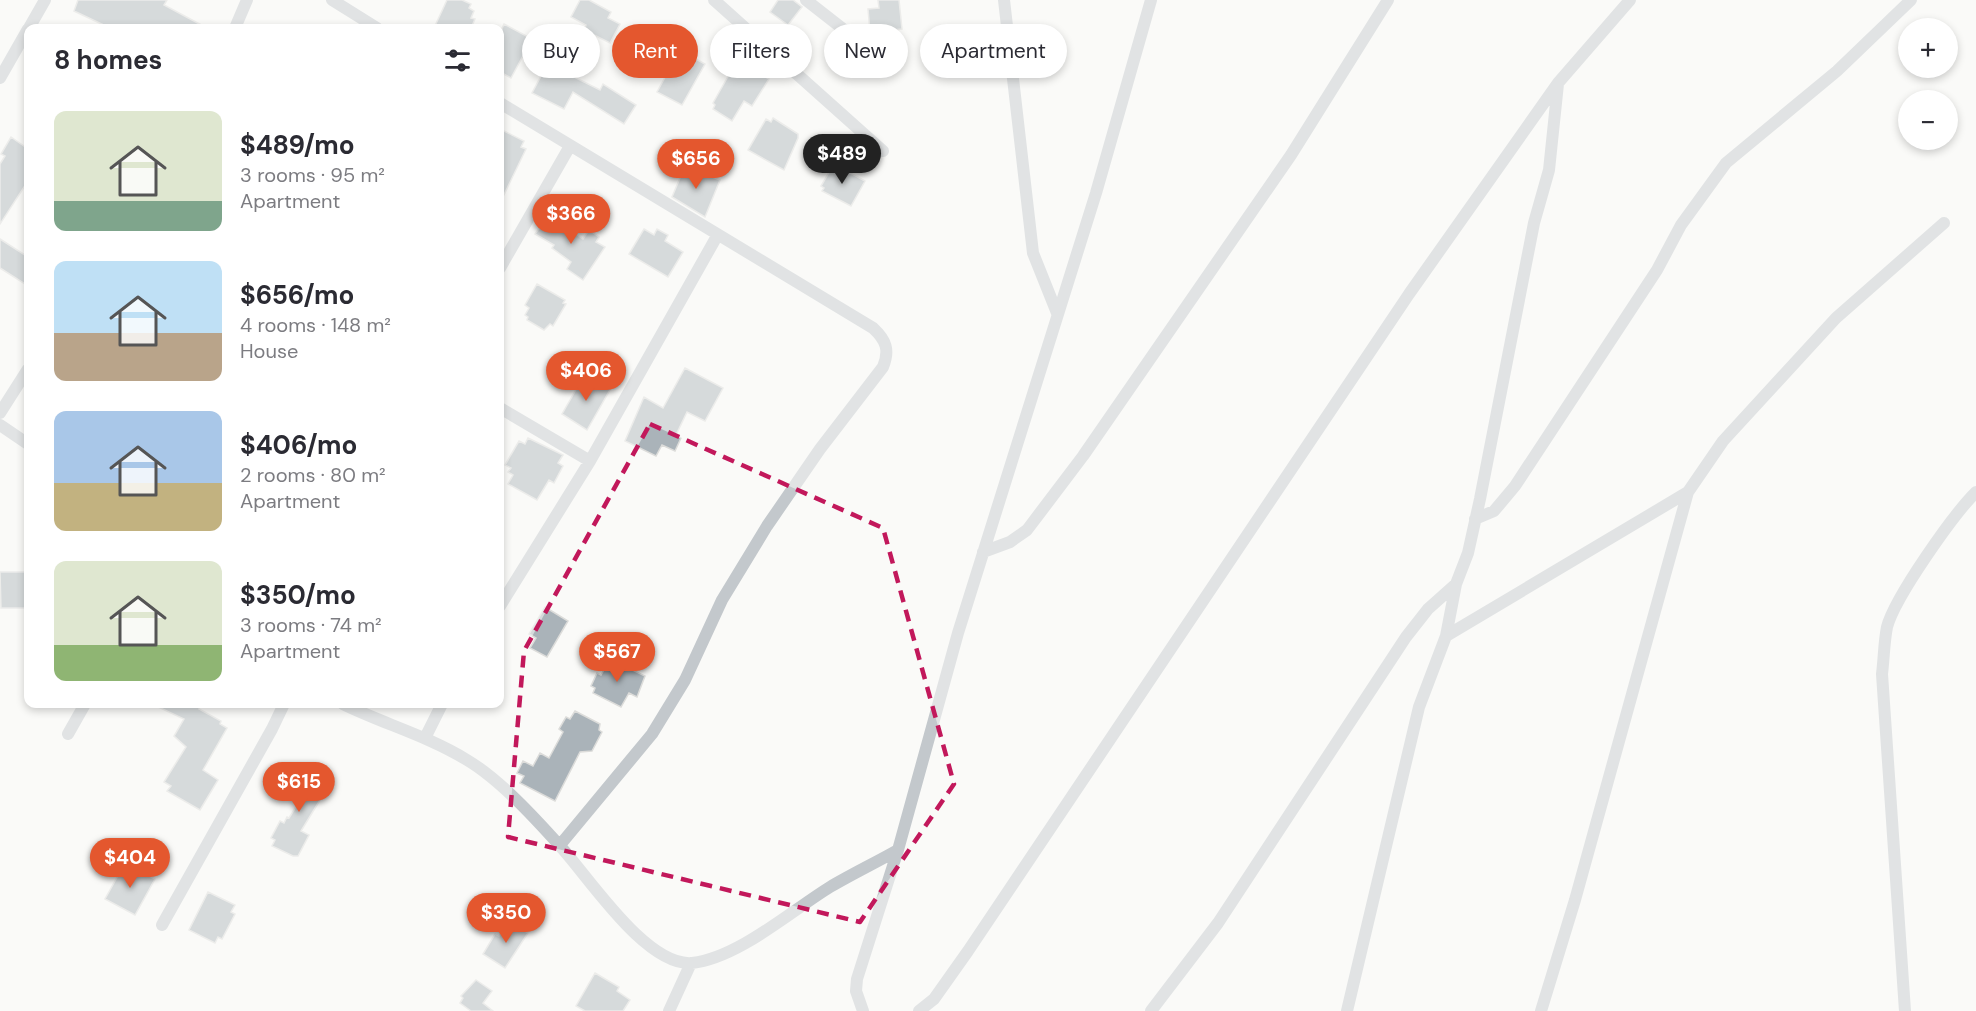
<!DOCTYPE html>
<meta charset="utf-8">
<style>
:root{--surface:#fff;--page:#f2f2f3;--text:#2b2b33;--muted:#7c7c81;--accent:#e4572e}
body{margin:0;font-family:"DM Sans",sans-serif;background:var(--page);color:var(--text);height:100vh;display:flex;flex-direction:column;font-size:22px;white-space:nowrap}
*{box-sizing:border-box;margin:0}
p{font-size:20px;color:var(--muted)}
.icon{flex:none;width:33px;height:33px;fill:none;stroke:currentColor;stroke-width:2;stroke-linecap:round;stroke-linejoin:round}
.map{position:relative;flex:1;overflow:hidden}
.side{position:absolute;left:24px;top:24px;width:480px;height:684px;display:flex;flex-direction:column;background:var(--surface);border-radius:12px;box-shadow:0 3px 9px #0003}
.side>*{flex:none}
.guide{position:absolute;left:522px;top:24px;width:570px;height:54px;display:flex;gap:12px}
.tools{position:absolute;left:1898px;top:18px;display:grid;gap:12px}
.tools a{display:grid;place-items:center;width:60px;height:60px;border-radius:50%;background:var(--surface);box-shadow:0 3px 9px #0003;font-size:30px}
.price{position:absolute;translate:-50% -51px;padding:0 14px;border-radius:21px;background:var(--accent);color:#fff;font-size:20px;line-height:39px;filter:drop-shadow(0 2px 3px #0008)}
.price::after{content:'';position:absolute;left:50%;top:36px;width:18px;height:14px;margin-left:-9px;background:inherit;clip-path:polygon(0 0,100% 0,50% 100%)}
.price.selected{background:#222;color:#fff}
ul{padding:0;list-style:none}
li{display:flex;align-items:center;gap:18px;height:150px;padding:0 30px}
li span{display:grid;place-items:center;flex:none;width:168px;height:120px;border-radius:12px;color:#555}
li>.icon{margin-inline-start:auto}
span .icon{width:72px;height:72px;fill:#fffc;stroke-width:1}
li b{font-size:26px}
h2{display:flex;justify-content:space-between;align-items:center;height:72px;padding:0 30px;font-size:26px}
.chip{padding:0 21px;border-radius:27px;background:var(--surface);box-shadow:0 3px 9px #0003;font-size:21px;line-height:54px}
.chip.selected{background:var(--accent);color:#fff}
.map>svg:first-child{display:block}
.building{fill:#aab3b9;stroke:#dcdcda;stroke-width:1.5}
.lines{fill:none;stroke-linecap:round;stroke-linejoin:round}
.minor{stroke:#c3c8cc;stroke-width:12}
.marked{fill:none;stroke:#c2185b;stroke-width:4.5;stroke-dasharray:12 8;stroke-linejoin:round}
</style>
<div class="map">
<svg width="1976" height="1011" viewBox="0 0 1976 1011">
<rect width="100%" height="100%" fill="#fafaf8"/>
<path class="building" d="M78,0H167L164,5L207,28H110L74,11Z
M447,0H462L471,4L469,8L474,11L471,18L475,19L471,28H434Z
M580,0H589L611,12L608,18L620,24L610,43L584,30L586,25L571,17Z
M778,0H793L802,7L788,25L770,12Z
M878,0H899L902,29L870,32L868,9L879,8Z
M504,24L532,39L511,78L500,72V33Z
M680,50L705,64L682,105L657,92Z
M559,60L577,70L574,77L600,90L603,84L636,105L624,124L573,92L564,109L532,93L548,63L555,67Z
M741,62L759,69L758,72L769,79L752,106L744,101L732,121L713,109L715,105L713,103L735,64L738,66Z
M773,118L798,134V138L784,170L748,150L766,119L771,122Z
M500,129L524,141L521,147L526,149L500,203Z
M11,137L28,149V181L0,224V164L5,156L1,154Z
M836,165L865,181L851,206L822,191L824,188L821,186L832,167L834,169Z
M685,166L720,180L705,217L672,197Z
M551,212L566,220L563,225L583,239L589,230L599,237L596,242L605,247L583,280L567,269L571,262L552,248L554,245L535,234Z
M644,229L654,235L657,229L668,235L665,241L683,252L668,277L629,254Z
M0,239L28,257V286L0,268Z
M537,284L565,300L563,303L566,304L553,326L550,324L544,330L527,320L528,317L525,315L529,308L525,305Z
M685,368L723,388L705,421L687,412L676,435L681,438L675,451L662,445L656,456L625,441L644,397L663,408Z
M589,376L611,388L587,430L562,414L581,381L585,383Z
M528,438L563,455L558,463L563,466L554,483L549,480L537,500L508,484L513,475L508,472L511,468L505,465L519,441L525,444Z
M0,572H28V608H1Z
M545,607L568,621L547,657L530,648L536,638L529,634Z
M610,659L645,676L637,697L629,693L621,707L593,693L595,688L591,686L597,673L601,675Z
M152,704H202L199,709L221,721L220,724L227,728L203,770L218,780L200,810L167,791L171,786L164,782L186,747L174,736L184,719Z
M575,711L600,724L599,730L602,732L592,751L580,752L555,801L520,783L524,776L517,773L523,761L533,766L540,753L549,758L563,732L559,729L566,717L570,719Z
M301,766L321,779L319,782L328,787L301,831L309,835L298,856H293L272,846L275,840L271,838L280,821L284,823L287,817L289,818L302,797L288,788Z
M125,863L155,879L135,915L105,899Z
M208,892L235,905L231,912L235,914L222,939L218,937L215,943L189,930Z
M509,921L528,933L505,968L483,954L495,934L499,936Z
M595,973L619,987L617,991L630,1000L623,1011H585L576,1006Z
M476,980L492,991L483,1003L493,1011H471L460,1003L463,998L461,996Z"/>
<g class="lines">
<path class="minor" d="M332,0L377,28
M714,0L883,151
M806,0L861,43
M1004,0L1033,253L1057,313
M29,28L45,0
M235,28L247,0
M0,78L28,29
M500,103L873,328C886,340 890,350 883,367L820,449L767,526L722,600L685,680L652,734L560,845
M500,268L570,146
M500,408L590,461
M0,413L28,369
M0,425L28,444
M1475,519L1494,511L1515,486L1657,270L1681,225L1726,163L1837,71L1911,0
M983,552L1010,542L1027,530L1083,456L1291,155L1388,0
M500,606L590,461L717,236
M1446,636L1688,492L1723,441L1836,318L1944,223
M343,704C384,724 428,736 467,760C499,779 534,817 560,846C588,876 646,967 692,963C738,958 791,911 830,887C852,874 875,863 898,850
M68,734L85,704
M425,738L442,704
M162,925L272,729L284,704
M669,1011L691,963
M863,1011L856,991L857,979L898,850L958,633L1096,193L1151,0
M919,1011L934,999L968,951L1409,294L1558,83L1630,0
M1151,1011L1218,923L1406,637L1428,609L1456,584
M1347,1011L1419,707L1446,636L1456,584L1468,553L1480,499L1534,223L1549,170L1558,84
M1541,1011L1575,900L1688,492
M1905,1011L1882,674C1884,658 1884,642 1887,627C1895,597 1953,515 1976,492"/>
</g>
<path d="M0 0H1976V1011H0ZM650,424L883,528L954,784L860,922L508,837L524,651Z" fill="#fafaf8" fill-opacity=".55" fill-rule="evenodd"/>
<path class="marked" d="M650,424L883,528L954,784L860,922L508,837L524,651Z"/>
</svg>
<div class="tools">
<a>+</a>
<a>−</a>
</div>
<b class="price selected" style="left:842px;top:185px">$489</b>
<b class="price" style="left:696px;top:190px">$656</b>
<b class="price" style="left:571px;top:245px">$366</b>
<b class="price" style="left:586px;top:402px">$406</b>
<b class="price" style="left:617px;top:683px">$567</b>
<b class="price" style="left:299px;top:813px">$615</b>
<b class="price" style="left:130px;top:889px">$404</b>
<b class="price" style="left:506px;top:944px">$350</b>
<div class="guide">
<a class="chip">Buy</a>
<a class="chip selected">Rent</a>
<a class="chip">Filters</a>
<a class="chip">New</a>
<a class="chip">Apartment</a>
</div>
<section class="side">
<h2>8 homes<svg class="icon" aria-label="filters" viewBox="0 0 24 24"><path d="M4 7h16M4 17h16"/><circle cx="9" cy="7" r="2"/><circle cx="15" cy="17" r="2"/></svg></h2>
<ul>
<li><span style="background:linear-gradient(#dfe7d0 75%,#7fa58c 0)"><svg class="icon" aria-label="home" viewBox="0 0 24 24"><path d="M3 11l9-7 9 7M6 9v11h12V9"/></svg></span><div><b>$489/mo</b><p>3 rooms · 95 m²</p><p>Apartment</p></div></li>
<li><span style="background:linear-gradient(#bfe0f5 60%,#b9a48a 0)"><svg class="icon" aria-label="home" viewBox="0 0 24 24"><path d="M3 11l9-7 9 7M6 9v11h12V9"/></svg></span><div><b>$656/mo</b><p>4 rooms · 148 m²</p><p>House</p></div></li>
<li><span style="background:linear-gradient(#a9c7e8 60%,#c2b280 0)"><svg class="icon" aria-label="home" viewBox="0 0 24 24"><path d="M3 11l9-7 9 7M6 9v11h12V9"/></svg></span><div><b>$406/mo</b><p>2 rooms · 80 m²</p><p>Apartment</p></div></li>
<li><span style="background:linear-gradient(#dfe7d0 70%,#8fb573 0)"><svg class="icon" aria-label="home" viewBox="0 0 24 24"><path d="M3 11l9-7 9 7M6 9v11h12V9"/></svg></span><div><b>$350/mo</b><p>3 rooms · 74 m²</p><p>Apartment</p></div></li>
</ul>
</section>
</div>
